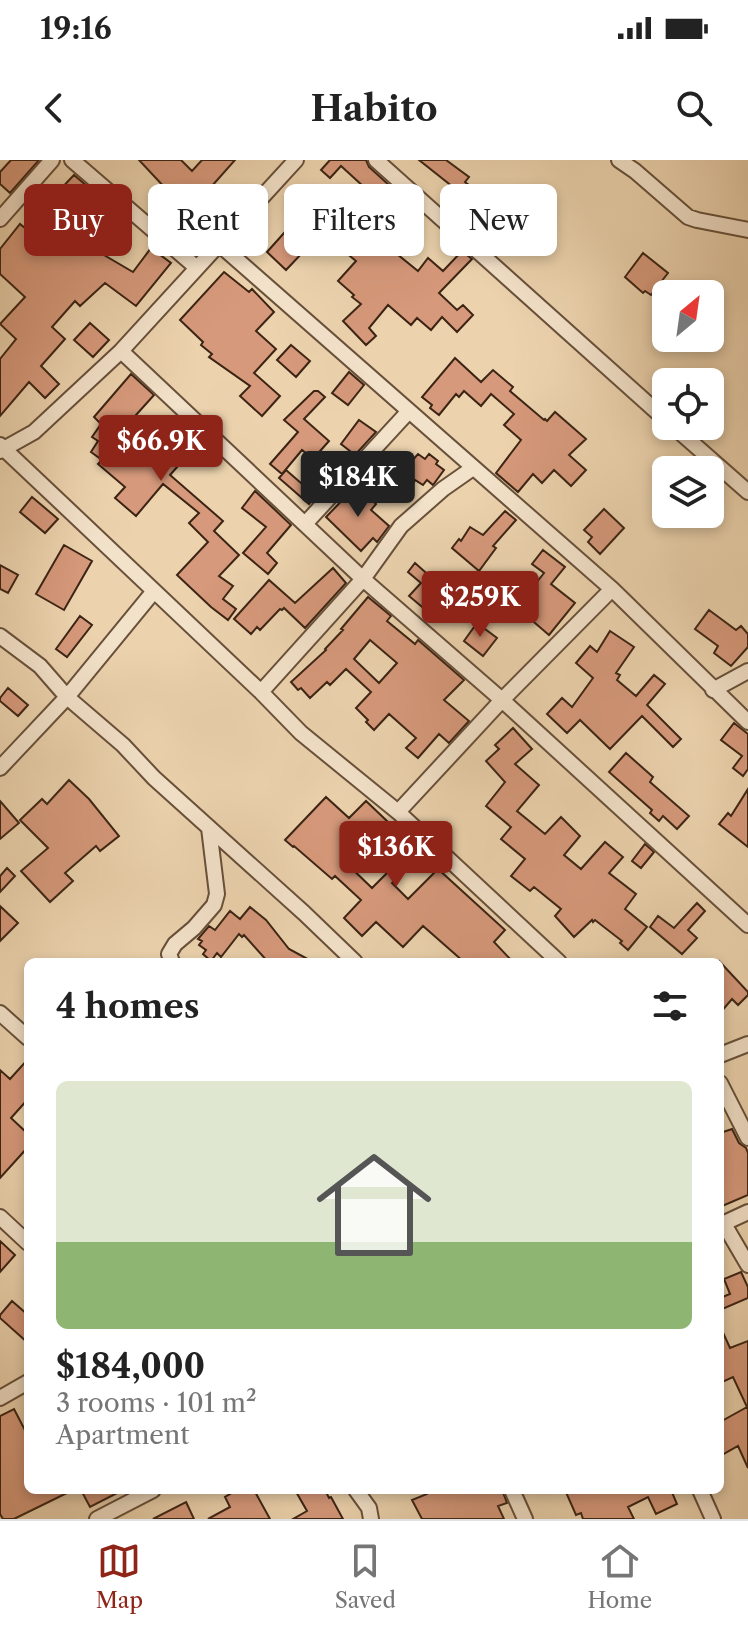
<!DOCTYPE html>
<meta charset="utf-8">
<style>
:root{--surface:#fff;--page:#f2f2f2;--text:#222;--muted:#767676;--line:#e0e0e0;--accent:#8f2418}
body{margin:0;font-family:"Libre Caslon Text",serif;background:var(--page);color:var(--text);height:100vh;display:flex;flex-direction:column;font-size:30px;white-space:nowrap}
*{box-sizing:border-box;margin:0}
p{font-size:26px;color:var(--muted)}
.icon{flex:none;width:44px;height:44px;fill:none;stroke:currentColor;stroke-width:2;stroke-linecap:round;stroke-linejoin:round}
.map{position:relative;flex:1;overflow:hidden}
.sheet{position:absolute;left:24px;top:798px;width:700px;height:536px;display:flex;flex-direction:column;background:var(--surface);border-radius:12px;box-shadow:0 4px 12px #0003}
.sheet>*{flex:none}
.top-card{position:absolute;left:24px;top:24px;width:700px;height:72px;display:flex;gap:16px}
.needle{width:52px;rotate:29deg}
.fabs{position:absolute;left:652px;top:120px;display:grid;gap:16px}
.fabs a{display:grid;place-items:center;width:72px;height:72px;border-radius:12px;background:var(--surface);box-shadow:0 4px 12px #0003;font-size:40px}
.price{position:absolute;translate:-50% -68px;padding:0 18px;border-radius:8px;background:var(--accent);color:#fff;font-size:26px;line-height:52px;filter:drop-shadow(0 2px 4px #0008)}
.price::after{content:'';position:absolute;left:50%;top:48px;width:24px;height:18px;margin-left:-12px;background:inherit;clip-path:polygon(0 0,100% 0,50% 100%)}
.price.active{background:#222;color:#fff}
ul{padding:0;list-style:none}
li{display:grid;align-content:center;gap:16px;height:424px;padding:0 32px}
li span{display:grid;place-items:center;height:248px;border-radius:12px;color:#555}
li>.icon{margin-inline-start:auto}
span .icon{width:144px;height:144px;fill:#fffc;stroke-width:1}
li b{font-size:34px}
h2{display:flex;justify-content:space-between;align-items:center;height:96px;padding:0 32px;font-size:34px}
.chip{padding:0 28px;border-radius:12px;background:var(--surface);box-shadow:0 4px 12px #0003;font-size:28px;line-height:72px}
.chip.active{background:var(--accent);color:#fff}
.status{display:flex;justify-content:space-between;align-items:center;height:56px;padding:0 40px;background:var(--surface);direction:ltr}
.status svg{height:22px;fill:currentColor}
header{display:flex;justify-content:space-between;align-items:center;height:104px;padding:0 32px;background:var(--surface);font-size:36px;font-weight:700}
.tab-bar{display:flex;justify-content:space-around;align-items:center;height:112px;border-top:2px solid var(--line);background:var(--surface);font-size:22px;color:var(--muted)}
.tab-bar a{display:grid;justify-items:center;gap:4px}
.tab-bar .active{color:var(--accent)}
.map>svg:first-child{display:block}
.building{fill:#d6997b;stroke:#3c2414;stroke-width:2;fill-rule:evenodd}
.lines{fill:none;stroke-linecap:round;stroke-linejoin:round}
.minor-casing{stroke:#68503a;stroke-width:18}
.minor{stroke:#f3e2ca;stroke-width:14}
</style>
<div class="status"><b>19:16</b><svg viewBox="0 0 49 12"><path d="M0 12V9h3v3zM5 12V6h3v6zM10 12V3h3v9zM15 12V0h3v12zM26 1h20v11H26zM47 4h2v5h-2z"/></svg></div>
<header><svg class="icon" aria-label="back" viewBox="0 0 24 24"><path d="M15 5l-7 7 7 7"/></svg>Habito<svg class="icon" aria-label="search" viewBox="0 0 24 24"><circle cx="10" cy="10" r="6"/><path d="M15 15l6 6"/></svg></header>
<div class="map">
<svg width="748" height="1359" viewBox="0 0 748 1359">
<rect width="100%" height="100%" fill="#ecd3ae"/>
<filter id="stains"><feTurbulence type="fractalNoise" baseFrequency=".0025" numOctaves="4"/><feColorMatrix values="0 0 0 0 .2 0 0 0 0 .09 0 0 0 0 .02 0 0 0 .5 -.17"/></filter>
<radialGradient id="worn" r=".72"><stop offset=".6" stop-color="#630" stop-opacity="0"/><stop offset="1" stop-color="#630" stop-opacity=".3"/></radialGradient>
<path class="building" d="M11,0H39L10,33L0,24V12Z
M139,0H181L192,11L202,0H235L211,27L233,48L219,63L208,53L207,55L171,26L167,30Z
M330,0H366L369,7L412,46L394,66L370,44L376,38L341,6L330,18L321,10Z
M419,0H446L469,17L465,22L479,33L472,42Z
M74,15L123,57L99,83L108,90L104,95L133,112L151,88L171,103L136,146L105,123L80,146L75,141L52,167L65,179L41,206L59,224L45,238L29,222L0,256V199L16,179L0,164L25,137L0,114V89L20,64L42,82L47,77L65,92L88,66L56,34Z
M525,46L553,63L540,85L511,68Z
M350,56L418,111L428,98L443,111L462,91L472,99L439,133L457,150L463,145L473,155L457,172L442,157L431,170L417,158L411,165L388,145L369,168L376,176L366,185L343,161L361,144L352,137L354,135L338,121L356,101L339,87L349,74L341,68Z
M284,73L304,91L286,110L267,92Z
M643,93L668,113L651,135L645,131L643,133L625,117Z
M224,112L249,132L252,129L274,152L256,171L276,189L254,213L280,236L262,256L240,236L250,226L209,197L212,194L201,185L203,182L180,160Z
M90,163L109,180L93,197L74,180Z
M291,185L310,201L296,217L277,200Z
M455,198L481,222L493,210L513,227L510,231L544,260L545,259L547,261L555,252L586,279L569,295L586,310L571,326L554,310L542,323L533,314L518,332L496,313L521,280L504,265L514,254L491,234L481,246L464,231L459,237L456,234L439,255L430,248L432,245L422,237Z
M349,212L364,225L348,245L332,233Z
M131,214L154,235L136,255L163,281L165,280L167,281L181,264L201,280L170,315L223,361L214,371L239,395L219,416L233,426L223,439L236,449L228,460L211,447L177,415L208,382L189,363L199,353L163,324L136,356L115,338L125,327L98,304L102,300L91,292L98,281L92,277L101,264L94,257Z
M314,231H318L325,237L304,259L329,281L313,299L302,290L282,314L270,304L298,272L284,260Z
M359,260L376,272L355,295L341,284Z
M418,294L425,299L429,294L438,301L436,304L444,310L433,325L427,320L423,325L415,320L414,322L402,312Z
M286,310L316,336L309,344L279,318Z
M357,325L376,344L371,350L389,366L377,382L373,378L361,391L326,357Z
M255,331L291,365L267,393L277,403L268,414L243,393L266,367L242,348Z
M32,337L58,359L45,373L20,352Z
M604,349L624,368L600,394L588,382L592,377L584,370Z
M505,351L516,360L493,386L496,388L479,411L452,388L459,379L461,381L470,367L483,375Z
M64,385L92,401L64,450L36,434Z
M543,390L565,407L551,424L575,443L549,475L528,457L529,456L504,435L515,422L528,433L544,413L532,404Z
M415,403L451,435L433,456L409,436L421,423L408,412Z
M0,405L18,415L8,433L0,429Z
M333,408L346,423L305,468L284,448L282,450L280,449L260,470L257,467L251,474L234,459L269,420L295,443Z
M478,414L493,429L485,437L470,422Z
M368,437L391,456L387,461L415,484L418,480L464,520L444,540L469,561L449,583L439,574L418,598L406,588L416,578L389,554L374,570L366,562L368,560L356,548L371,532L346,509L330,525L327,522L310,538L301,528L298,530L291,522L326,490L325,489L343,470L341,469ZM370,480L397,503L379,523L354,499Z
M709,450L736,470L741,466L748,474V487L731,506L714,493L718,486L695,469Z
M80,456L92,465L67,497L56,489Z
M477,463L497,478L483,496L464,481Z
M610,471L634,487L616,513L620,515L617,520L636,536L654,515L665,524L647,545L681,579L673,587L642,556L610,589L580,560L567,573L547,554L562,538L572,547L593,518L576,503L590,486L597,492Z
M8,528L28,545L18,556L0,541V538Z
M734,563L748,574V609L743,616L733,608L742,596L721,580Z
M513,568L532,589L515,604L539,625L517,651L545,674L561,657L580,676L564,695L581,709L605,682L623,697L609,713L636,734L625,749L647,767L628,790L620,783L622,781L595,760L593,762L592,760L574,777L555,756L561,749L534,727L530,731L511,716L525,699L501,679L511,667L486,646L505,622L486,601L499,589L495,585Z
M626,593L653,617L650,622L689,656L677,669L663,656L659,661L650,653L652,650L609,612Z
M69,620L89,639L119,676L100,691L96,686L65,713L73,721L50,742L21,711L48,688L20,660L42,639L47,644Z
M748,629V687L719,664L728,653L731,656Z
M326,637L349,658L366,641L387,661L345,702L372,728L394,706L402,714L392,723L408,739L438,709L505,770L494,782L513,802H464L423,766L403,787L376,762L362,776L344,758L361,740L335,716L332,719L294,686L293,687L285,680Z
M0,641L19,663L0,679Z
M645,684L654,692L641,708L632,701Z
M7,708L15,716L0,732V716Z
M697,743L705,751L688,770L697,778L682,794L650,767L658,756L674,768Z
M0,746L18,763L0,781Z
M250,747L266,760L289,789L313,802H268L244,775L242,777L239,774L221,797L217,793L211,801L203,794L206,790L199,785L202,781L198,779L209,766L215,770L230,751L240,759Z
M720,802L748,832V835L738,845L732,839L720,853Z
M28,899V939L11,958L28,974V987L0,1018V910L10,919Z
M732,969L739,983L746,988L748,993V1035L720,1047V973Z
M0,1081L15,1095L0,1112Z
M741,1112L748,1127V1138L720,1150V1138L730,1134L724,1119Z
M12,1141L28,1155V1183L0,1158V1155Z
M720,1166L730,1188L748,1181V1308L738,1286L720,1296V1262L747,1247L733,1217L720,1223Z
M14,1249L28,1276V1330H73L14,1359H3L0,1354V1256Z
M81,1330H123L90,1347Z
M237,1330H254L270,1359H208L230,1347L225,1337Z
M295,1330H325L329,1338L331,1337L343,1359H293L307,1351Z
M426,1330H502L507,1343L498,1346L504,1359H422L412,1340L427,1334Z
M565,1330H671L677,1344L656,1354L648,1337L628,1347L634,1359H583L581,1353L576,1355Z
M186,1342L194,1359H153Z"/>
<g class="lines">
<defs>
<path id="minor" d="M72,0L197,108
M376,0L666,260
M619,0L635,11L688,57L697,60L748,70
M0,59L52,0
M219,84L612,429L748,562
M121,191L363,419L502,540L748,765
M673,266L748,332
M0,285L261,532L301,573L398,652L559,802
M0,291L34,272L121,191L296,0
M305,364L409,251
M0,476L40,506L67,537L123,585L154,618L304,753L355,802
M713,530L748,511
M261,532L363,419L401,366L443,329L473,308
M0,608L67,537L154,431
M398,652L502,540L612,429
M172,802L169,794L175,784L194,768L214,745L217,734L209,668
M0,853L28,878
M720,895L748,884
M720,923L748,978
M0,1057L28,1083
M724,1064L748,1105
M720,1065L748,1052
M0,1238L28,1222
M356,1330L369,1348L371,1359
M512,1330L525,1359
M700,1330L713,1359
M97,1359L153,1330"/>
</defs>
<use href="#minor" class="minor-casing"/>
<use href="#minor" class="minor"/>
</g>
<rect width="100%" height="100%" filter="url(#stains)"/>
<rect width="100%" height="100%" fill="url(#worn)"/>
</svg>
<div class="fabs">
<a><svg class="needle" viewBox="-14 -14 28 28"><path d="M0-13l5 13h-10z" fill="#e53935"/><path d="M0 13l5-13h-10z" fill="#767676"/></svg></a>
<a><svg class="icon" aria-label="locate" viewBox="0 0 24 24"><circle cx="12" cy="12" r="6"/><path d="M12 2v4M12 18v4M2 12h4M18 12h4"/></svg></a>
<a><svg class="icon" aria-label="layers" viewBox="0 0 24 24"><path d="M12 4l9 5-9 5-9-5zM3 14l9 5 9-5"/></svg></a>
</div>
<b class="price" style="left:161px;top:323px">$66.9K</b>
<b class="price active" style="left:358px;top:359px">$184K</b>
<b class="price" style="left:480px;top:479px">$259K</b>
<b class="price" style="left:396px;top:729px">$136K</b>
<div class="top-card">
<a class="chip active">Buy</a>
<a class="chip">Rent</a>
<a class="chip">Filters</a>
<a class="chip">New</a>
</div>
<section class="sheet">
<h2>4 homes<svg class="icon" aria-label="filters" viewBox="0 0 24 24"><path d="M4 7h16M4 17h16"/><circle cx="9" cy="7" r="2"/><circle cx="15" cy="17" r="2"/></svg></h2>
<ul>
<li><span style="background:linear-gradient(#dfe7d0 65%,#8fb573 0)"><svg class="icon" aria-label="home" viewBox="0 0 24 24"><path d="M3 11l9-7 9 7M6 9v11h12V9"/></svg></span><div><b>$184,000</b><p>3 rooms · 101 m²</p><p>Apartment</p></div></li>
</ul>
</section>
</div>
<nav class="tab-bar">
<a class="active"><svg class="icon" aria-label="map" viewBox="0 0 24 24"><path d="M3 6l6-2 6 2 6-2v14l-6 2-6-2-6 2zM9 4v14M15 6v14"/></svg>Map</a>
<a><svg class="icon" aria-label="saved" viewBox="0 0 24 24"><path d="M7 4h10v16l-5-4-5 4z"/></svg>Saved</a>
<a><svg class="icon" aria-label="home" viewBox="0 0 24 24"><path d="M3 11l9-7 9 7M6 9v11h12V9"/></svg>Home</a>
</nav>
